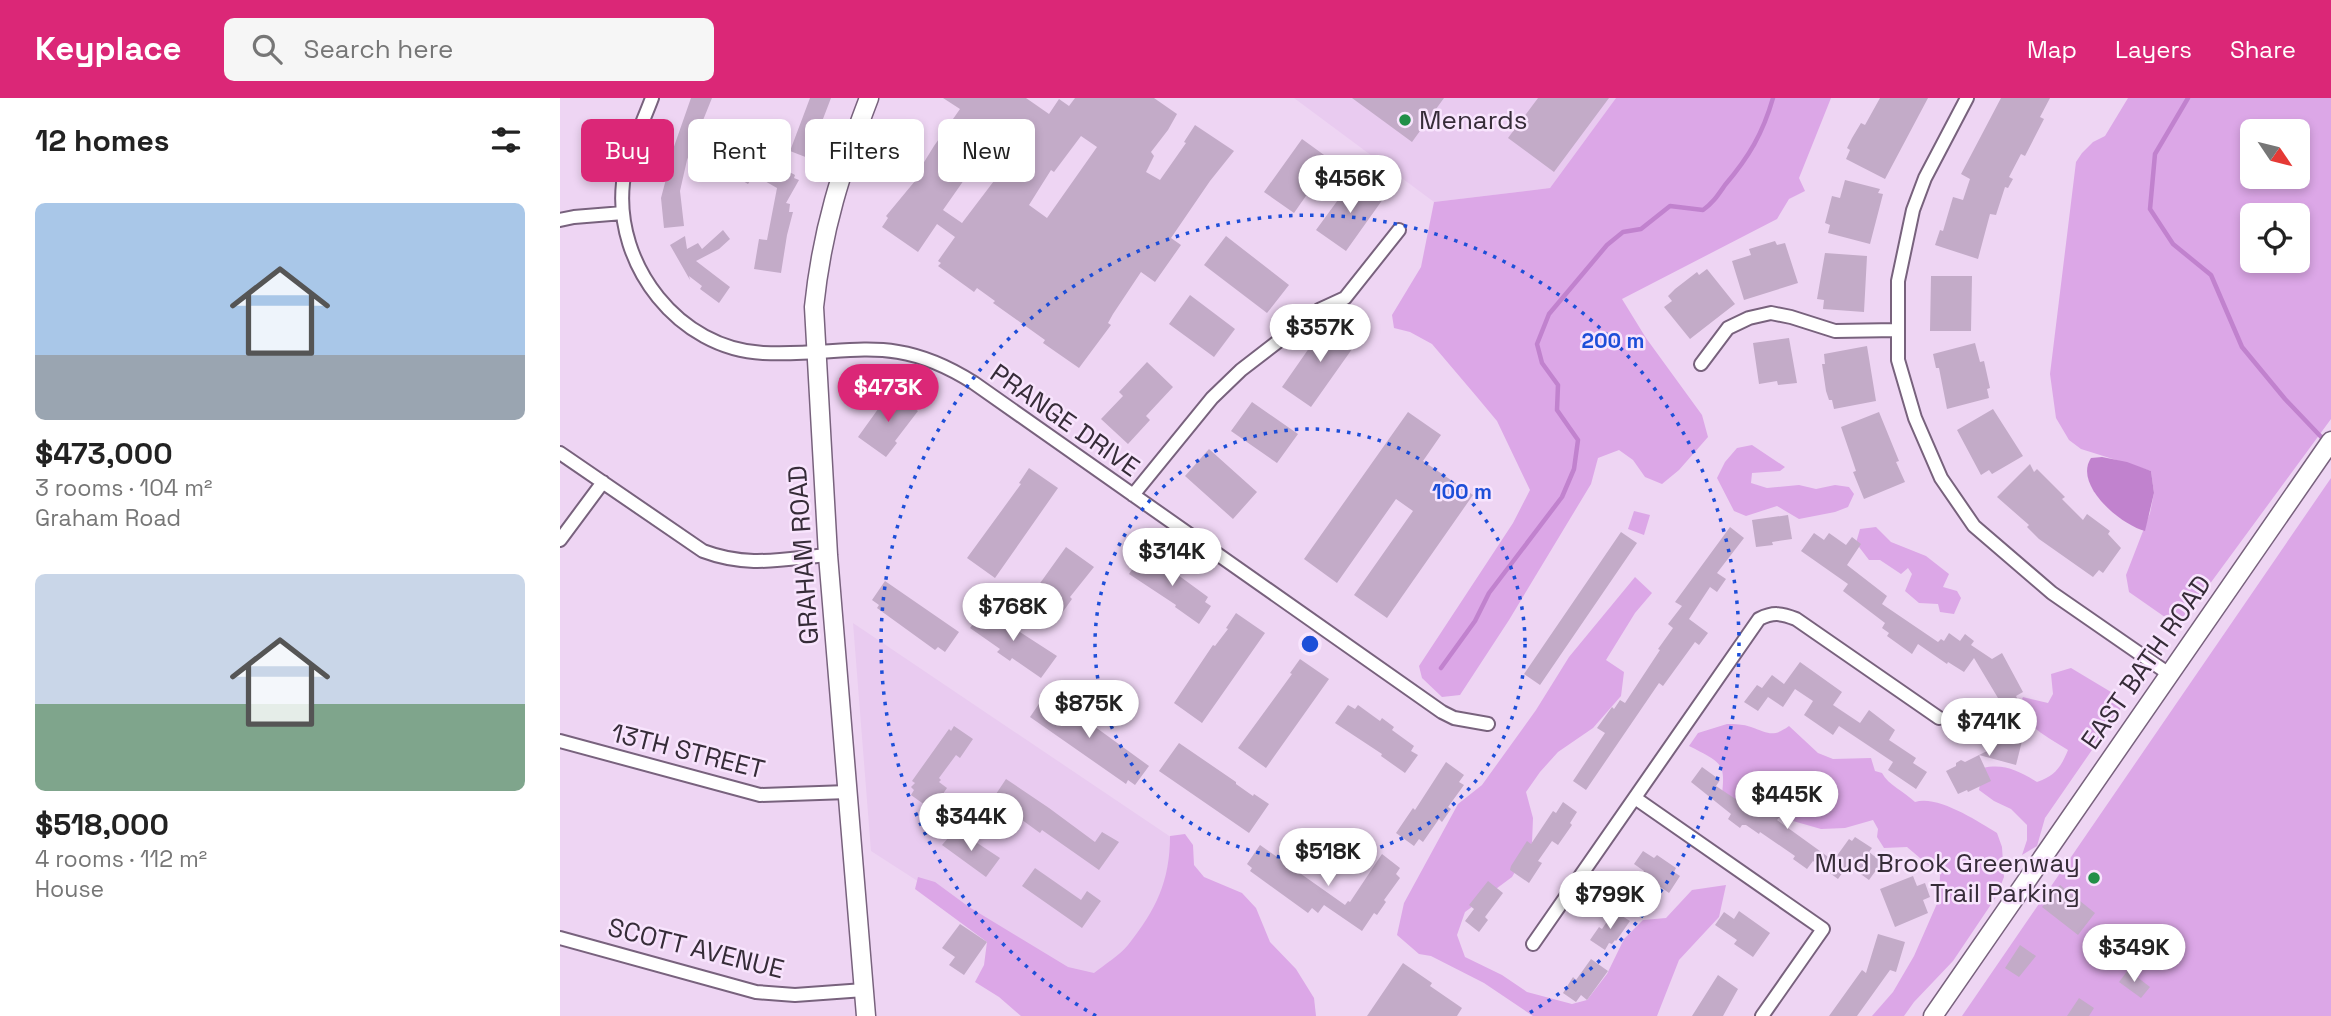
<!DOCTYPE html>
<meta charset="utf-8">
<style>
:root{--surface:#fff;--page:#f6f6f6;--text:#222;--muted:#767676;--accent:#db2777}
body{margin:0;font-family:"Space Grotesk",sans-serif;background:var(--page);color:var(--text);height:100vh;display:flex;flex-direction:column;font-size:26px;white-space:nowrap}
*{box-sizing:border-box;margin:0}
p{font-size:23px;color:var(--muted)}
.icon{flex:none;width:38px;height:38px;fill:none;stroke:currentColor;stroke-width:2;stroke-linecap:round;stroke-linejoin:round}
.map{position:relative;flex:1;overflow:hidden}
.drawer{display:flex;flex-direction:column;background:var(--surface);width:560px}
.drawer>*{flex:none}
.guide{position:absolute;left:21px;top:21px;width:665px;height:63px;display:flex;gap:14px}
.needle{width:46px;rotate:125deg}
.buttons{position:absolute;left:1680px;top:21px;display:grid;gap:14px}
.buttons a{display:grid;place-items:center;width:70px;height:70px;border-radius:10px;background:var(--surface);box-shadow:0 4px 10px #0003;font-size:35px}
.price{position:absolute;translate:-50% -60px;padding:0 16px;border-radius:24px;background:#fff;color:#222;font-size:23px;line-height:46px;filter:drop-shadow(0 2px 4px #0008)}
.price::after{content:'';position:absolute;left:50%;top:42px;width:21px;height:16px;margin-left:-10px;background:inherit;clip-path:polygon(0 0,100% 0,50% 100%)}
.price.on{background:var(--accent);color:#fff}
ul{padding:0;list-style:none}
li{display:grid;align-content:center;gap:14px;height:371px;padding:0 35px}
li span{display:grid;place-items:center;height:217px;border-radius:10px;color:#555}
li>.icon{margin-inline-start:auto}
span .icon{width:126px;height:126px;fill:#fffc;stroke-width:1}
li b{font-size:30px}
h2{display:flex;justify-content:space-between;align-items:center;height:84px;padding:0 35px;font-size:30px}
.tag{padding:0 24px;border-radius:10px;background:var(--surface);box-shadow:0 4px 10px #0003;font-size:24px;line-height:63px}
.tag.on{background:var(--accent);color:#fff}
header{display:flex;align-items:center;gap:42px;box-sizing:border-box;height:98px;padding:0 35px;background:var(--accent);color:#fff}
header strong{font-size:33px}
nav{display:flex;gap:38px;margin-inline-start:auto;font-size:24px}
.search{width:490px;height:63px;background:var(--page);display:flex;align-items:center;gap:18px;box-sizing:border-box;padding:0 24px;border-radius:10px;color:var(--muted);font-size:26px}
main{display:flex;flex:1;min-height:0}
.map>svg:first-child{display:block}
.built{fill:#e9cbf0}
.green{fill:#dca7e7;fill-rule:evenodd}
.water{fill:#c182ce}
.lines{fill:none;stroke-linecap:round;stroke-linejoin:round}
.stream{stroke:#c182ce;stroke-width:4.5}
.building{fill:#c3abc8;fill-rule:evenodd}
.street-casing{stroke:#78627d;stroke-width:16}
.secondary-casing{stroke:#78627d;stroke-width:21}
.street{stroke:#fff;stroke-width:12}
.secondary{stroke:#fff;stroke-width:18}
.ring{fill:none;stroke:#1d4ed8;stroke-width:3.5;stroke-dasharray:3.5 7}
.poi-dot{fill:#218f48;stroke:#f8e4fd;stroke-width:2.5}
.labels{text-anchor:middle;stroke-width:5;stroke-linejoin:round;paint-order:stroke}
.poi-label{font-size:26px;fill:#362c38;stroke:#f8e4fd;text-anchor:start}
.street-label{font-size:26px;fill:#362c38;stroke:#f8e4fd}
.centre{fill:#1d4ed8;stroke:#f8e4fd;stroke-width:3.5}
.ring-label{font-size:21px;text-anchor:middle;font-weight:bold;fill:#1d4ed8;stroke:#f8e4fd;stroke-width:5;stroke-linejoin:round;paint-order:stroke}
</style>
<header>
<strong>Keyplace</strong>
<div class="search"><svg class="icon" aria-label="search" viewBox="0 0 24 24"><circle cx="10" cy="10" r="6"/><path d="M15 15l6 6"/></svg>Search here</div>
<nav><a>Map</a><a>Layers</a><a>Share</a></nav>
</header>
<main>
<section class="drawer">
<h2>12 homes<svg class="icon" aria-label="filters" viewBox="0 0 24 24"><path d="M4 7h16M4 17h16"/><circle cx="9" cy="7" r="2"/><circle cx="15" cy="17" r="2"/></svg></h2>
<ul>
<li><span style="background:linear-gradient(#a9c7e8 70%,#9aa5b1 0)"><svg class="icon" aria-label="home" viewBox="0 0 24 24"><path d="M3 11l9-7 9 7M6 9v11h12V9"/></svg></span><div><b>$473,000</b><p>3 rooms · 104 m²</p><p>Graham Road</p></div></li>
<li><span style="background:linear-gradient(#c9d6e8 60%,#7fa58c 0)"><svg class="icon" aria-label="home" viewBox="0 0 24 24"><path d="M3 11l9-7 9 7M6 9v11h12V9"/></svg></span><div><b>$518,000</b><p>4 rooms · 112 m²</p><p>House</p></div></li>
</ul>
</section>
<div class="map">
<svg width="1771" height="918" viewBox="0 0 1771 918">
<rect width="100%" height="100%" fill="#eed5f3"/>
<path class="built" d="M734,0H1056L990,90L874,104Z
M293,525L633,754L536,898L311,753Z"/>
<path class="green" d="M1056,0H1271L1239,80L1245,93L1229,101L1217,121L1062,201L1086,240L1142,317L1148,339L1119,372L1102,386L1085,379L1073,362L1059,352L1038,360L1031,386L949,522L900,597L882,599L862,580L859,568L953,425L970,392L937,323L917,299L872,246L850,234L834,230L832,217L861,169L874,104L990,90Z
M1568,0H1771V321L1627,517L1612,524L1569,494L1566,477L1590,415L1594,395L1591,373L1521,351L1509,342L1496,320L1490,276L1516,64L1522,55L1533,44L1545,38ZM1692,33H1738V79H1692ZM1692,117H1738V163H1692Z
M1192,347L1225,369L1220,373L1192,375L1191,385L1207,390L1239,387L1256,391L1275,387L1289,389L1294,396L1288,409L1275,414L1239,421L1217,408L1186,418L1174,413L1157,380L1165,364L1177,350Z
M1771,380V918H1402Z
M1074,413L1090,417L1084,437L1068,431Z
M1316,429L1331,444L1366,458L1389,476L1383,489L1397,493L1401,500L1394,516L1380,514L1378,506L1359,505L1345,493L1352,476L1348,470L1341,476L1320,462H1309L1296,445L1300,431Z
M1075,479L1092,495L1075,515L1046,562L1064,574L1061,598L1033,630L998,654L980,674L966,694L973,720L972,745L952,779L905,814L897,837L905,859L942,877L967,894L1012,906L1027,902L1047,876L1064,841L1083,822L1106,820L1132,792L1166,787L1159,819L1119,862L1097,918H973L924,885L871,858L859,856L837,837L844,805L898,706L922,687L976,612L1009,559Z
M1511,570L1556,597L1563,607L1485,720L1477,748L1462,757L1467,742V727L1451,711L1434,703L1419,692L1423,670C1444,665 1459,673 1477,684C1495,678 1501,669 1508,652C1489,640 1469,630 1457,611L1463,599L1488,605L1493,596L1491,576Z
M1167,626C1175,626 1183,626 1191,629C1209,635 1212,640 1229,628L1258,655L1273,661L1311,660L1315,673L1322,675C1328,687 1345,694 1355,704C1378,697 1417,723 1437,735L1442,749L1444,779L1436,799L1393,863L1354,904L1344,918H1312L1333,894L1354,858L1379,801L1380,777L1347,749L1324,750L1317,739L1318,731L1313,722L1285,730L1261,731L1226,721L1182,699L1161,707C1165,666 1167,667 1129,648L1138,635Z
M625,736L633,747L634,767L644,779L682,795L696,810L710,844L736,871L754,900L756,918H461L439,899L415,884L424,867L427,844L355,791L358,779L375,784L409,809L508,869L534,875C545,866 559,858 568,847C596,812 610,783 610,738Z"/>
<path class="water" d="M1542,359L1567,364L1591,373L1594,395L1585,433C1561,427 1513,387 1531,360Z"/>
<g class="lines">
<path class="stream" d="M1628,0L1595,56L1590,111L1613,146L1651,177L1682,249L1725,301L1766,344
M881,570L915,523L929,495L1002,399L1014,371L1018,342L997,312L998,287L982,265L977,246L989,216L1047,147L1063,134L1081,131L1110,108L1143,112C1153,105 1158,97 1165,87C1189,59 1203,35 1213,0"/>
</g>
<path class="building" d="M131,0H152L127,62L120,93L124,128L104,130L101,100L106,81L103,80Z
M250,0H271L248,60L230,53Z
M383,0H466L489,16L499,1L509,8L515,0H594L617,16L608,32L591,54L594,58L586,74L600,82L626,45L624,44L635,27L674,53L650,83L611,140L621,147L595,184L581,174L553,216L548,225L551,227L519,270L483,245L485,242L433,205L435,203L417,190L414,194L378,168L381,165L378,163L395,139L377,126L358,154L322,129L328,120L326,118L355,83L353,82L374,48L400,11ZM432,31L457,48L443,71L402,125L383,112L418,62L414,57ZM521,38L537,49L487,120L469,107L491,72L494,74Z
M792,0H884L852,44Z
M978,0H1049L994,74L948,40Z
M1320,0H1368L1325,81L1286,61L1290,52L1287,50L1292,40L1301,25L1305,27Z
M1441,0H1490L1480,19L1484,21L1465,58L1461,56L1449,79L1453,81L1448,90L1445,89L1436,117L1430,116L1418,161L1375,147L1380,132L1383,133L1393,99L1403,102L1410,81L1401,76Z
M742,41L771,62L734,115L704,94Z
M185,65L197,72L188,86L176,79Z
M213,65L235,77L234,80L239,82L226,105L230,106L229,114H233L227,137L221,175L194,171L199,141L207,142L217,90L203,82Z
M794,80L823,101L786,153L756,132Z
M1285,82L1320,91L1318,95L1323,96L1310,146L1268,135L1270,127L1265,125L1272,98L1280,100Z
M163,132L170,141L159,151L136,163L170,189L159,205L140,191L142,188L129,178L130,182L110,147L125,138L127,151L138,145L142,151Z
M666,138L729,187L707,215L644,167Z
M1215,143L1217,147L1225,145L1238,185L1184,202L1172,163L1191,157L1189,151Z
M1265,155L1307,158L1304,214L1263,211L1264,202L1257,201Z
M1147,171L1175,206L1130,241L1104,209L1112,203L1108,198L1115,191L1137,174L1139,177Z
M1371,178H1412L1411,233H1370Z
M630,197L675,231L654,259L609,226Z
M768,223L797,244L751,309L722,289Z
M1229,240L1237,285L1218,287L1217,283L1199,286L1193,245Z
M1415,245L1420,264L1424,263L1430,290L1427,291L1429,300L1387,311L1379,270H1376L1373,256Z
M1307,248L1316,303L1274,311L1272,302H1269L1266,293L1262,266H1265L1264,256Z
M587,264L613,289L586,318L590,322L568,346L541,321L563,298L559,294Z
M331,293L358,313L335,343L337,345L326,359L298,339Z
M692,304L738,336L717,365L671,333Z
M1433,311L1463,358L1432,376L1429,372L1421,377L1397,332Z
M848,314L881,337L863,363L913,397L827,520L794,497L853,413L836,401L777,485L744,461Z
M1319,314L1339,363L1336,364L1345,384L1304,401L1293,374L1296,373L1293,364L1281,329Z
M649,351L697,394L673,421L625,378Z
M1470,366L1474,374L1477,371L1505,399L1502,401L1523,422L1527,416L1550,433L1548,436L1561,450L1543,475L1539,472L1533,479L1479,441L1467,429L1469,427L1437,399Z
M469,370L498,390L435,480L407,460L461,386L459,385Z
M1228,417L1232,441L1212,444L1213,447L1196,449L1192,422Z
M1170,429L1184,440L1157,475L1166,481L1157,494L1150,489L1129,521L1148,535L1139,547L1135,544L1103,588L1099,585L1026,692L1013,683L1045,635L1037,630L1052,609L1054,611L1060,602L1065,605L1100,552L1098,551L1113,530L1108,526L1122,508L1115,504Z
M1061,434L1077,445L980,587L964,576Z
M1254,435L1264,442L1269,435L1286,447L1292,439L1301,446L1287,467L1327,498L1322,506L1378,544L1381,541L1384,543L1389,535L1400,543L1405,536L1414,543L1411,547L1432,561L1442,555L1463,594L1456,598L1458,602L1444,610L1414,560L1404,574L1388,564L1387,566L1358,546L1352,556L1327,538L1329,535L1322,530L1325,525L1283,493L1288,486L1241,453Z
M506,449L534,469L510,499L512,501L502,515L473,495Z
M582,457L589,462L592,458L648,499L645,504L651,508L639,526L615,509L616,507L569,476Z
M325,483L399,534L385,554L378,549L375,552L317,510L319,507L312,502Z
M426,508L451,525L449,527L497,558L481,580L452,560L450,563L437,554L440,551L410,530Z
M676,515L705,535L642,625L614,605L653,547L655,548L668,531L666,530Z
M740,561L769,581L706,670L678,650L732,576L730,575Z
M1240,564L1282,594L1273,607L1300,625L1309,612L1335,632L1329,642L1356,660L1353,665L1367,674L1356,691L1328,672L1333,664L1279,628L1273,637L1244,617L1253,603L1235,591L1223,609L1208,599L1198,613L1184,604L1197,587L1202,590L1212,577L1224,586Z
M487,594L589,668L575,687L568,682L566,686L470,619Z
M788,607L795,611L798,607L820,623L822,620L834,629L832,632L854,648L851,653L858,657L845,675L821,658L822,656L775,625Z
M1443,618L1464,624L1460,639H1463L1456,667L1419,657L1431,683L1408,694L1407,692L1398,696L1386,673L1396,668V665L1401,662L1405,664L1433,650Z
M394,628L413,641L400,660L396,657L379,680L381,682L379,684L387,690L372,712L351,697L354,692L351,689L355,685L352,683L389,631L391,633Z
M619,645L676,684V686L693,698L694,696L709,706L689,735L599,673Z
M886,664L904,677L899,684L904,687L888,709L891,711L882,724L879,721L863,744L859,741L854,748L836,735L853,710L855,712Z
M1142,669L1160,682L1156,688L1180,704L1182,701L1184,703L1192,692L1202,699L1201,701L1222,716L1217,722L1271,761L1274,757L1276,759L1289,741L1292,743L1295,739L1312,750L1309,754L1322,764L1309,782L1288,767L1278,781L1253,763L1247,771L1233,761L1235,758L1200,734L1199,736L1186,727H1182L1180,730L1168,721L1171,716L1131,684Z
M446,681L489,710L535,744L542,734L559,744L539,772L482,732L480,735L458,719L455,722L430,705Z
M1003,704L1017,714L1010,725L1012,727L998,747L992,743L978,763L982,765L969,785L950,772L951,768L967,743L971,746L993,713L996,715Z
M396,731L440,760L426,779L382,747Z
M700,747L785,807L788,803L790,804L822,756L840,770L836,776L840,780L824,802L826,804L817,817L814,815L802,833L764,807L758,815L752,810L748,815L690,773L692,770L687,766Z
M1083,753L1094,760L1097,757L1116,770L1114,774L1120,778L1109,795L1082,776L1084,773L1074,766Z
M475,770L521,802L527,793L541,803L522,830L462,788Z
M1353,778L1357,788L1365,785L1370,799L1363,802L1368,815L1335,829L1320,791Z
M928,783L943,795L925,819L928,822L919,834L905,823L914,811L909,807Z
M1500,787L1535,815L1518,837L1482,809Z
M1054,813L1070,823L1056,843L1055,842L1052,846L1049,845L1045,852L1030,842L1039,829L1042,831Z
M1179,813L1210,835L1193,859L1174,846L1177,842L1155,827L1164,814L1174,821Z
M400,826L427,844L404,877L389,867L395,859L382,850Z
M1318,836L1345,844L1336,874L1330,872L1297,918H1269L1302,872L1306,875Z
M1460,847L1476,858L1459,879L1445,870Z
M1031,861L1048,873L1027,902L1021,897L1016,904L1003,895L1013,879L1016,882Z
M843,865L872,885L870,888L902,910L897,918H807Z
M1568,872L1590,889L1581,900L1559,884Z
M1158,877L1178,891L1163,918H1132Z
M1519,900L1534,910L1529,918H1507Z"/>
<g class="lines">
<defs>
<path id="street" d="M92,0C82,27 67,56 63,85C54,167 119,251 203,255C290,259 331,232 414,285L882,614L894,620L928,626
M1407,0L1365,80L1353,112L1338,183V262L1355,320L1381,380L1414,428L1492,495L1609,576
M0,122L14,119L63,115
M1141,266L1168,230L1189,220L1211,215L1231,219L1275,233L1337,232
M0,355L143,453C188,470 222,461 268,457
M573,397L652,300L681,272L759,212L785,200L839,132
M0,442L43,384
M0,643L200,697L288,694
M1075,700L1263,831L1202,918
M0,840L196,894L235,897L304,892
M973,846L1199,521C1213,514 1221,515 1236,521L1379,620"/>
<path id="secondary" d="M306,918L268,457L254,209C262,131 281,73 309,0
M1373,918L1771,343"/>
</defs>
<use href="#street" class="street-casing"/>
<use href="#secondary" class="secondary-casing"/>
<use href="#street" class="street"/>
<use href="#secondary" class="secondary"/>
</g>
<g class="ring">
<circle cx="750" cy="546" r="215"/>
<path d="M536 918A429 429 0 1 1 964 918"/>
</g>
<g class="poi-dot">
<circle cx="845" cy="22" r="7"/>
<circle cx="1534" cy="780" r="7"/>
</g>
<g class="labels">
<g class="poi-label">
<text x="859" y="31">Menards</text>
<text x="1520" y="774" text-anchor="end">Mud Brook Greenway<tspan x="1520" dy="30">Trail Parking</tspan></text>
</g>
<g class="street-label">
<text transform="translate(505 322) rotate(35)" y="9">PRANGE DRIVE</text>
<text transform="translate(243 457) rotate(-94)" y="9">GRAHAM ROAD</text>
<text transform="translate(1586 564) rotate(-55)" y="9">EAST BATH ROAD</text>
<text transform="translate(128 653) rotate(14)" y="9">13TH STREET</text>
<text transform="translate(136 850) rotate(14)" y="9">SCOTT AVENUE</text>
</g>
</g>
<circle cx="750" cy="546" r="10" class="centre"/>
<g class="ring-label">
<text x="1053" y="250">200 m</text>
<text x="902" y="401">100 m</text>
</g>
</svg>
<div class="buttons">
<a><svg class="needle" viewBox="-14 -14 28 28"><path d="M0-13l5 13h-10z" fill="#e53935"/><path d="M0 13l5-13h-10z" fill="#767676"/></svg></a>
<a><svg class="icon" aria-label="locate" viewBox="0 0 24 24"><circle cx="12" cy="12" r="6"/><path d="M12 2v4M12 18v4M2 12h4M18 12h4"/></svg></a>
</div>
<b class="price" style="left:790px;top:117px">$456K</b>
<b class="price" style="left:760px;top:266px">$357K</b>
<b class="price on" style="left:328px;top:326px">$473K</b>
<b class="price" style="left:612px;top:490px">$314K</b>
<b class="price" style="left:453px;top:545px">$768K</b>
<b class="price" style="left:529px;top:642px">$875K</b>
<b class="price" style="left:1429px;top:660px">$741K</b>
<b class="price" style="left:1227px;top:733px">$445K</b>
<b class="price" style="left:411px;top:755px">$344K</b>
<b class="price" style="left:768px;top:790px">$518K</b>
<b class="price" style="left:1050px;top:833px">$799K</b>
<b class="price" style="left:1574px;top:886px">$349K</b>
<div class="guide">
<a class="tag on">Buy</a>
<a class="tag">Rent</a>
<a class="tag">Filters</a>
<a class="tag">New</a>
</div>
</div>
</main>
